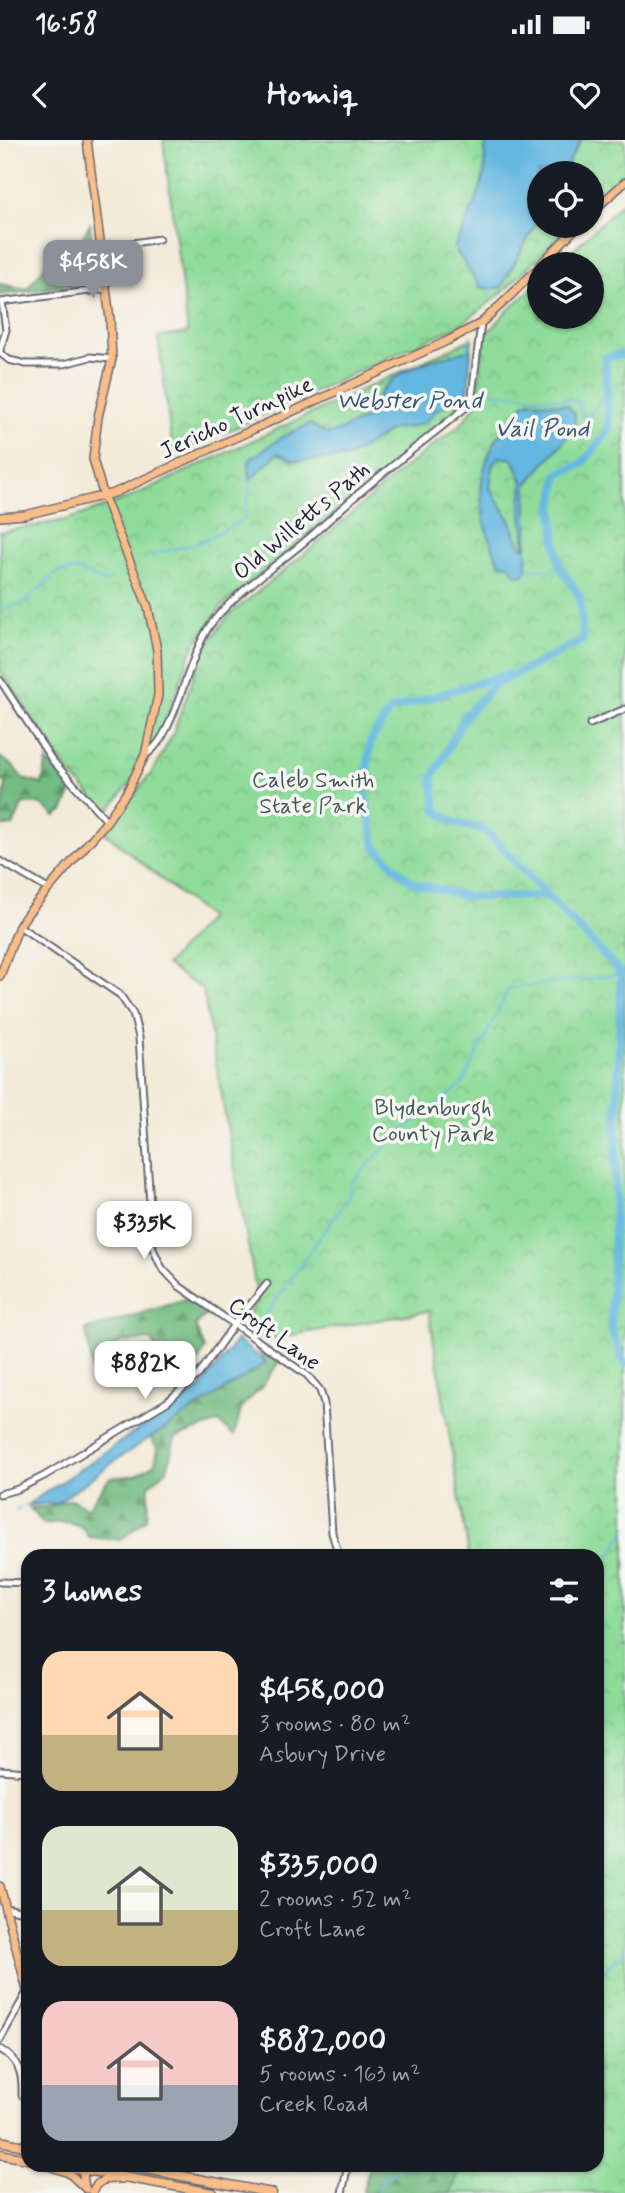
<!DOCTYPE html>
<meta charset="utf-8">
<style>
:root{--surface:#171b24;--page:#242831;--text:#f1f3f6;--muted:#9ea1a6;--accent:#8c9099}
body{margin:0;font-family:Mynerve,sans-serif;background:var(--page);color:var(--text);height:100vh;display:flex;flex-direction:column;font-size:26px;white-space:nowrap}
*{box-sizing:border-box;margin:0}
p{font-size:23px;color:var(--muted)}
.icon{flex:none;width:38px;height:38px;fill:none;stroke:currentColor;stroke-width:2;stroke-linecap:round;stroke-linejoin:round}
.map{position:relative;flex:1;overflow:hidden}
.drawer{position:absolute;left:21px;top:1409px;width:583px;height:623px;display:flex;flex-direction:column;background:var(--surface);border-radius:21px;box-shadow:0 2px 5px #0004}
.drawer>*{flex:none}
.tools{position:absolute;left:527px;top:21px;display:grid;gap:14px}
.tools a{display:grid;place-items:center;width:77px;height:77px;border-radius:50%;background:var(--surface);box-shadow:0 2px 5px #0004;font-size:35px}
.price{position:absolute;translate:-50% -60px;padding:0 16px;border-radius:14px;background:#fff;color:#222;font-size:23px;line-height:46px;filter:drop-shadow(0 2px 4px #0008)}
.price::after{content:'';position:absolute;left:50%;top:42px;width:21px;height:16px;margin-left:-10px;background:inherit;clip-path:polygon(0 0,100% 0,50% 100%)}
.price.active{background:var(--accent);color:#fff}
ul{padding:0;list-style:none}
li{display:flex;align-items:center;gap:21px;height:175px;padding:0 21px}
li span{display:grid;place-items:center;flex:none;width:196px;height:140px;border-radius:21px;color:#555}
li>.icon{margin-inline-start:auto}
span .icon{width:84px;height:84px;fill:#fffc;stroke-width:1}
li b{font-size:30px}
h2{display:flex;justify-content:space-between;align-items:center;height:84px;padding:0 21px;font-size:30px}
.status{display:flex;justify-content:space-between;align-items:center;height:49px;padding:0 35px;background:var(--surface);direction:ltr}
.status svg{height:19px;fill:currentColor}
header{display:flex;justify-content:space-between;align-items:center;height:91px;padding:0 21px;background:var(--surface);font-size:32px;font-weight:700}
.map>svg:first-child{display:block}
.forest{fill:url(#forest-firs);stroke:#4a6f5e;stroke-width:2}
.park{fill:url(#park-crowns);stroke:#587f6a;stroke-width:2}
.water{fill:#64b7e0;stroke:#436c8e;stroke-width:2;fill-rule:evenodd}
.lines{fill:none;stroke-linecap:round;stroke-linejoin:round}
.stream{stroke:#64b7e0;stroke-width:2}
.river{stroke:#64b7e0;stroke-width:8}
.minor-casing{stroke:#6b6872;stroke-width:9}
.major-casing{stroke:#6b6872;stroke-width:10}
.highway-casing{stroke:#6b6872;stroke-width:11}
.minor{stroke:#fff;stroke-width:5}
.major{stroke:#f8bd89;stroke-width:7}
.highway{stroke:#f8bd89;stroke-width:8}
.labels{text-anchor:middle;stroke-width:7;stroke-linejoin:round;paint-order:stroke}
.street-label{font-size:23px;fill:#22223b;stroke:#f6f6f2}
.park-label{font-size:23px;fill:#435a58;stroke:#f6f6f2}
.water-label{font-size:24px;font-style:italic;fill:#395675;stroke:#f6f6f2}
</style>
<div class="status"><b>16:58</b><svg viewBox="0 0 49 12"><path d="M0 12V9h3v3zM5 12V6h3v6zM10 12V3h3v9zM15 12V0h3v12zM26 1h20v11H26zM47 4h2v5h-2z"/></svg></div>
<header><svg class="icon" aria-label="back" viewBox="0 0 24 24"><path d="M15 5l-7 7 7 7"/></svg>Homiq<svg class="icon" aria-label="heart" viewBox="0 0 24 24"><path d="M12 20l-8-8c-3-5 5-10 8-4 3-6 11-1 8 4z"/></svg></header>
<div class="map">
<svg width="625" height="2053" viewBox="0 0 625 2053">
<defs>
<pattern id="forest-firs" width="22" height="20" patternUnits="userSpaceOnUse" patternTransform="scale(1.75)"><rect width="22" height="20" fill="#73bc82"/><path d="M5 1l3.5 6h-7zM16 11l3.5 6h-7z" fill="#5e986c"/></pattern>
<pattern id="park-crowns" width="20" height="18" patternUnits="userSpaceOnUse" patternTransform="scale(1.75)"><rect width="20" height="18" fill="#8fdc9a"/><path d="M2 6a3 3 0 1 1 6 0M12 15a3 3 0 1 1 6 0" fill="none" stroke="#7bbc86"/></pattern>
</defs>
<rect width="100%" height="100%" fill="#f6f6f2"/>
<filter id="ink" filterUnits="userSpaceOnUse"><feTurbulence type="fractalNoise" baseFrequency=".0143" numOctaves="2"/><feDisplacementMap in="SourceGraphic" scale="14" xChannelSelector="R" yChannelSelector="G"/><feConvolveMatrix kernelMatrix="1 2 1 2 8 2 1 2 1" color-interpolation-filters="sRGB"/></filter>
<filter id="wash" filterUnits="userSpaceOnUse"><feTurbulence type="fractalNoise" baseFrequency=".00686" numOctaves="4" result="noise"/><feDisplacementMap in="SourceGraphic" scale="28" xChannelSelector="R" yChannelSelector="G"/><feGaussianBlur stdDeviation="1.57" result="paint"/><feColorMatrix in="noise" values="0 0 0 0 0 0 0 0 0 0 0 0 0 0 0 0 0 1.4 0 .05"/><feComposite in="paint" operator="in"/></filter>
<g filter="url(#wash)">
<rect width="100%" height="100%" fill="#f3ead8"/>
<path class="forest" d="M90,84L97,142L0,155V144L27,149L50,120L55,100L80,102Z
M0,617L13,626L23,639L42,644L47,621L73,650L63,671L55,676C45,665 36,661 22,665L13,686H1L0,692C0,674 5,660 6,642L0,640Z
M188,1159L210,1172L201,1179L195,1186L205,1209L197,1222L168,1250L159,1246L169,1213L163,1205L138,1234L156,1211L152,1200L120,1202L93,1234L86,1190Z
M256,1208L279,1222L260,1249L242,1266L234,1296L219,1282L175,1298L167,1330L149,1345L147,1378L121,1400L89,1397C80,1378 61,1382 44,1384L30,1368L48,1367L71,1359L87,1368L110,1338L136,1335L155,1324L158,1309L150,1297L266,1223Z
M625,1999L624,2053H364L363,2051L370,2025H597Z"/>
<path class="park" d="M163,0H625V38L592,67V33H539V86H570L504,151L462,184L173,316L158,197L188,193Z
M625,60V2053H448L451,2051L461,2031L459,2025H597V1416H469L429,1171L264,1200L241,1183L258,1161L203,850L166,825L209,778L104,692L153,631L173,594L203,510L229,475L312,408L403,329L460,285L476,265L485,192L493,188L506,172L539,142V177H592V124H558Z
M472,199L466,263L454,276L222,466L193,507L164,586L148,620L107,673L68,631L0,530V392L66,380L124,360Z"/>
<path class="water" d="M487,0H581L563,33H539V78L501,148H481L454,108C466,84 478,60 484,34C486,22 483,12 487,0Z
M471,209L468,254L436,270L425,283L408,288H395L348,317L295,321L278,313L250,340L249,320L282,297L310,284L329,295L371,276C380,228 431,221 471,209Z
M530,261L568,265L575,275V288L527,344V429L524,435H517L509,425L500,424C478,377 471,335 503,289C511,278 518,281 523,264ZM499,317L513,319L523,341L521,364L525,408L520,405L510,380L490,348L492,326Z
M237,1200L266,1223L122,1316L57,1363L27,1365L200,1248Z"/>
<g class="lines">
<path class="stream" d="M488,158L493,147
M467,211L471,195
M491,252L578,261L583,278L589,276L593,269L607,259
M147,416L198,403L244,380L251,339
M552,428L560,427
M527,429H547
M0,469L24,463L56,433L77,430L105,442L112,438
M258,1186L349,1056L350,1044L398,994L462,945L509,848L625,834
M16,1371L20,1368
M597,1439L625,1390
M597,1838L625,1809
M379,2053L383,2037L410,2025"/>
<path class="river" d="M625,214L605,218L609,290L582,324L558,334L553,365L555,398L560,427L580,457L583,500L494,545L465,576L432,639L437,671L456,683L485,690L621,833L611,1189L625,1224
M507,534L390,570L370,602L365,652L375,706L402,734L414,743L468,757L548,756"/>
</g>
</g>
<g filter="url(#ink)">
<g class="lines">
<defs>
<path id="minor" d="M101,108L159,99
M0,162L106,149
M0,210L6,190L2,162
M0,213L9,220L26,224H64L90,217L112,219
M0,540L52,620L107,681
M590,584L625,569
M145,615C176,599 187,512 214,480C239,450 273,428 303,403C323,386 342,367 363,350C398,320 435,293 471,263L481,183
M0,721L48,749
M19,786L120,855L133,874L139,897L153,1109L162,1128L179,1146L307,1235L320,1250L324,1263L332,1393L339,1416
M0,1354L18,1349L44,1336L167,1262L199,1234L235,1183L267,1144
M0,1442L28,1443
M0,1630L28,1632
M6,1768L28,1773
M0,1900L27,1852
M0,1909C19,1920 23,1934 22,1955
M342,2053L348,2025"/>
<path id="major" d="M592,72L625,42
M541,124L578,86
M0,377L25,375L114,353L447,201L481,183L507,159L539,127
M0,836L19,786L28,773L107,681L127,652L145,615L158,555L157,510L148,467L104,357L93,319L98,277L112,219L110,179L87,0
M0,1746L28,1854
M46,2025L69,2033L86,2049
M82,2025L85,2048
M92,2053C97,2038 108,2039 122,2039"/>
<path id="highway" d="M0,2001L28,2007
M0,2014L28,2019
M58,2025L213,2053
M125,2025L272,2053"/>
</defs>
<use href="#minor" class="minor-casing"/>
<use href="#major" class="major-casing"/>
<use href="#highway" class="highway-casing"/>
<use href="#minor" class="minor"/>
<use href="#major" class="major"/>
<use href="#highway" class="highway"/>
</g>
</g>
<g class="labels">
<g class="street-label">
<text transform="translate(236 277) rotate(-25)" y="8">Jericho Turnpike</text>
<text transform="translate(301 380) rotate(-40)" y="8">Old Willetts Path</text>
<text transform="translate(275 1193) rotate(36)" y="8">Croft Lane</text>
</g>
<g class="park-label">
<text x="313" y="647">Caleb Smith<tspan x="313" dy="26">State Park</tspan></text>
<text x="433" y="975">Blydenburgh<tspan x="433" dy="26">County Park</tspan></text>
</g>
<g class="water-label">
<text x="409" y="268">Webster Pond</text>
<text x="542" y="296">Vail Pond</text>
</g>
</g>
</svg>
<div class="tools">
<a><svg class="icon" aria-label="locate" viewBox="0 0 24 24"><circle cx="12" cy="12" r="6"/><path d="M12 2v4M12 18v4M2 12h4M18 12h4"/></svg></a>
<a><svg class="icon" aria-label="layers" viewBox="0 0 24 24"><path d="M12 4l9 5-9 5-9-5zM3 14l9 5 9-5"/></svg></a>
</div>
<b class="price active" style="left:93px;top:160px">$458K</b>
<b class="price" style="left:144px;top:1121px">$335K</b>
<b class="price" style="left:145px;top:1261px">$882K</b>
<section class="drawer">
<h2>3 homes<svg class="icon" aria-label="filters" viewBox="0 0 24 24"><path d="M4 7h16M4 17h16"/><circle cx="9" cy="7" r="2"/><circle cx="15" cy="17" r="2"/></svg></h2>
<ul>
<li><span style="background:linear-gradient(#ffd9b3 60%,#c2b280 0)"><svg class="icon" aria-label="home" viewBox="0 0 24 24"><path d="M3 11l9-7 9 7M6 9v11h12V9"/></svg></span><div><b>$458,000</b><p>3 rooms · 80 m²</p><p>Asbury Drive</p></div></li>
<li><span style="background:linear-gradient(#dfe7d0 60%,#c2b280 0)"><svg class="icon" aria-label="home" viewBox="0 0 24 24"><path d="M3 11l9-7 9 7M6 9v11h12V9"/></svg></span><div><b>$335,000</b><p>2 rooms · 52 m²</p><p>Croft Lane</p></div></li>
<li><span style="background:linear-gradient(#f6c9c9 60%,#9aa5b1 0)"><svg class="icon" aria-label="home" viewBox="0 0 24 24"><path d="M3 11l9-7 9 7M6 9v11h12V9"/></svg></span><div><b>$882,000</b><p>5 rooms · 163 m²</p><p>Creek Road</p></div></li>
</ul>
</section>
</div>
